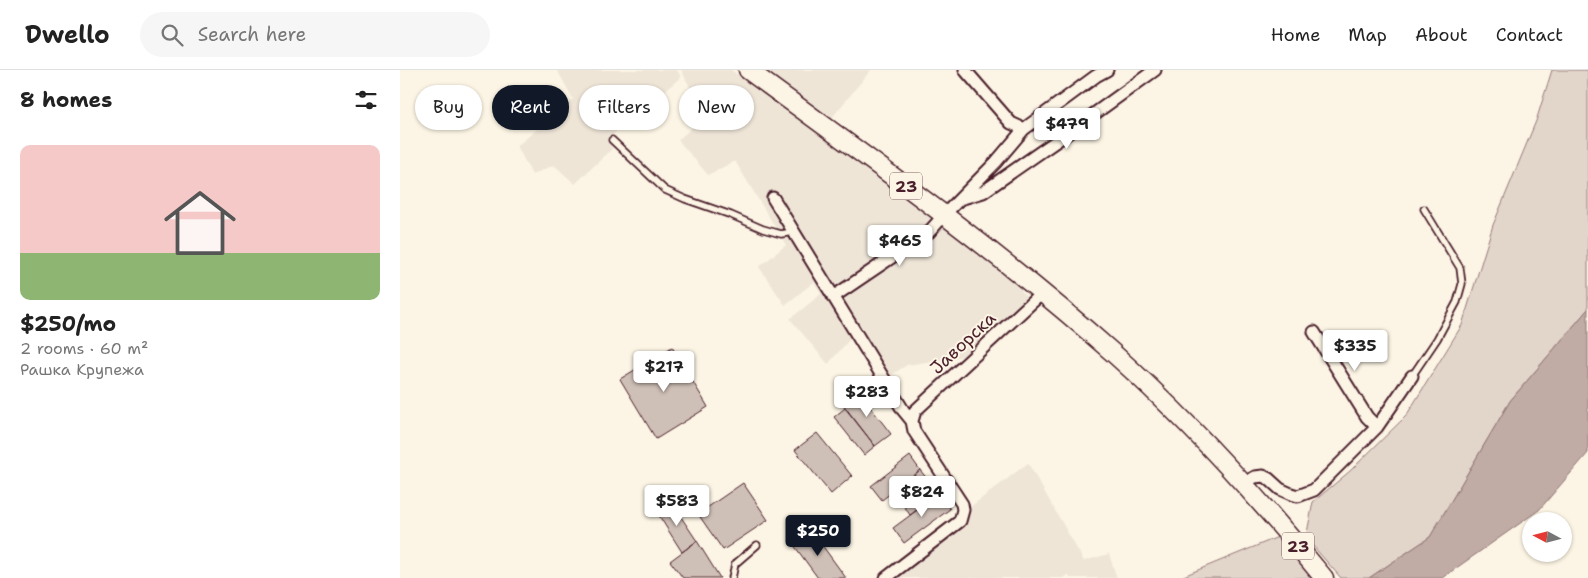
<!DOCTYPE html>
<meta charset="utf-8">
<style>
:root{--surface:#fff;--page:#f6f6f6;--text:#222;--muted:#767676;--line:#e0e0e0;--accent:#111827}
body{margin:0;font-family:"Shantell Sans",sans-serif;background:var(--page);color:var(--text);height:100vh;display:flex;flex-direction:column;font-size:19px;white-space:nowrap}
*{box-sizing:border-box;margin:0}
p{font-size:16px;color:var(--muted)}
.icon{flex:none;width:28px;height:28px;fill:none;stroke:currentColor;stroke-width:2;stroke-linecap:round;stroke-linejoin:round}
.map{position:relative;flex:1;overflow:hidden}
.sheet{display:flex;flex-direction:column;background:var(--surface);width:400px}
.sheet>*{flex:none}
.top-card{position:absolute;left:15px;top:15px;width:475px;height:45px;display:flex;gap:10px}
.needle{width:32px;rotate:277deg}
.tools{position:absolute;left:1122px;top:442px;display:grid;gap:10px}
.tools a{display:grid;place-items:center;width:50px;height:50px;border-radius:50%;background:var(--surface);box-shadow:0 1px 4px #0004;font-size:25px}
.price{position:absolute;translate:-50% -42px;padding:0 11px;border-radius:5px;background:#fff;color:#222;font-size:16px;line-height:32px;filter:drop-shadow(0 1px 2px #0008)}
.price::after{content:'';position:absolute;left:50%;top:30px;width:15px;height:11px;margin-left:-8px;background:inherit;clip-path:polygon(0 0,100% 0,50% 100%)}
.price.active{background:var(--accent);color:#fff}
ul{padding:0;list-style:none}
li{display:grid;align-content:center;gap:10px;height:265px;padding:0 20px}
li span{display:grid;place-items:center;height:155px;border-radius:10px;color:#555}
li>.icon{margin-inline-start:auto}
span .icon{width:90px;height:90px;fill:#fffc;stroke-width:1}
li b{font-size:21px}
h2{display:flex;justify-content:space-between;align-items:center;height:60px;padding:0 20px;font-size:21px}
.pill{padding:0 18px;border-radius:22px;background:var(--surface);box-shadow:0 1px 4px #0004;font-size:18px;line-height:45px}
.pill.active{background:var(--accent);color:#fff}
header{display:flex;align-items:center;gap:30px;box-sizing:border-box;height:70px;padding:0 25px;background:var(--surface);border-bottom:1px solid var(--line)}
header strong{font-size:24px}
nav{display:flex;gap:28px;margin-inline-start:auto;font-size:18px}
.search{width:350px;height:45px;background:var(--page);display:flex;align-items:center;gap:12px;box-sizing:border-box;padding:0 18px;border-radius:28px;color:var(--muted);font-size:19px}
main{display:flex;flex:1;min-height:0}
.map>svg:first-child{display:block}
.built{fill:#eee5d7}
.green{fill:#e2d5ca;stroke:#967a7a}
.water{fill:#c0aca5;stroke:#917474}
.building{fill:#cfc0b7;stroke:#4a1f2b}
.lines{fill:none;stroke-linecap:round;stroke-linejoin:round}
.lane-casing{stroke:#4a1f2b;stroke-width:9}
.street-casing{stroke:#4a1f2b;stroke-width:15}
.primary-casing{stroke:#4a1f2b;stroke-width:21}
.lane{stroke:#fcf5e5;stroke-width:5.5}
.street{stroke:#fcf5e5;stroke-width:11}
.primary{stroke:#fcf5e5;stroke-width:18}
.labels{text-anchor:middle;stroke-width:4;stroke-linejoin:round;paint-order:stroke}
.shield{fill:#fcf5e5;stroke:#7f5f63;stroke-width:1}
.shield-label{font-size:16px;font-weight:bold;fill:#4a1f2b}
.street-label{font-size:18px;fill:#4a1f2b;stroke:#fcf5e5}
</style>
<header>
<strong>Dwello</strong>
<div class="search"><svg class="icon" aria-label="search" viewBox="0 0 24 24"><circle cx="10" cy="10" r="6"/><path d="M15 15l6 6"/></svg>Search here</div>
<nav><a>Home</a><a>Map</a><a>About</a><a>Contact</a></nav>
</header>
<main>
<section class="sheet">
<h2>8 homes<svg class="icon" aria-label="filters" viewBox="0 0 24 24"><path d="M4 7h16M4 17h16"/><circle cx="9" cy="7" r="2"/><circle cx="15" cy="17" r="2"/></svg></h2>
<ul>
<li><span style="background:linear-gradient(#f6c9c9 70%,#8fb573 0)"><svg class="icon" aria-label="home" viewBox="0 0 24 24"><path d="M3 11l9-7 9 7M6 9v11h12V9"/></svg></span><div><b>$250/mo</b><p>2 rooms · 60 m²</p><p>Рашка Крупежа</p></div></li>
</ul>
</section>
<div class="map">
<svg width="1188" height="508" viewBox="0 0 1188 508">
<rect width="100%" height="100%" fill="#fcf5e5"/>
<filter id="ink" filterUnits="userSpaceOnUse"><feTurbulence type="fractalNoise" baseFrequency=".02" numOctaves="2"/><feDisplacementMap in="SourceGraphic" scale="10" xChannelSelector="R" yChannelSelector="G"/><feConvolveMatrix kernelMatrix="1 2 1 2 8 2 1 2 1" color-interpolation-filters="sRGB"/></filter>
<g filter="url(#ink)">
<path class="built" d="M157,0H277L281,7L260,25L254,22L208,70L212,79L175,114L154,95L132,105L117,76L173,29Z
M281,0H331L434,74L614,209L632,237L578,284L507,295L480,312L451,268L428,294L390,249L421,224L414,212L385,235L359,197L386,175L335,91L308,105L278,70L305,46Z
M359,0H471L430,50L396,24Z
M628,393L684,491L709,484L717,508H670L668,504L663,508H496L559,459L561,444Z"/>
<path class="green" d="M1152,0H1188V239L1110,331L1030,467L969,508H941L906,468L913,432L950,401L1006,346L1062,255L1093,155L1136,51Z
M878,467L912,508H779L793,502Z"/>
<path class="water" d="M1188,239V383L1139,440L1042,508H969L1030,467L1110,331Z"/>
<path class="building" d="M272,277L308,337L256,369L220,309Z
M458,321L491,364L475,376L442,333Z
M445,338L475,376L464,385L434,347Z
M417,363L452,406L431,424L395,380Z
M510,386L520,400L482,430L471,416Z
M520,400L532,415L504,436L493,422Z
M343,413L368,450L323,480L298,444Z
M539,424L550,439L504,473L493,458Z
M516,427L522,436L510,445L504,436Z
M271,432L297,471L282,482L256,441Z
M411,460L446,508H418L393,474Z
M297,471L320,508H283L270,491Z"/>
<g class="lines">
<defs>
<path id="lane" d="M212,70L265,120L285,129L331,145L363,159L381,164L393,162
M1012,306L1037,269L1057,232L1062,214L1060,198L1024,139
M332,508L335,494L357,475"/>
<path id="street" d="M565,0L611,53L624,59
M373,128L503,340L512,351
M563,128L583,122L665,65L755,0
M433,227L529,162L545,144L596,92L624,59L696,6L707,0
M914,262L967,347L977,357
M844,413L855,407L863,406L869,409L880,419L891,424L898,426L914,420L977,357L1012,306
M486,508L560,451L563,440L562,434L514,361L512,351L515,341L642,223"/>
<path id="primary" d="M348,0C472,91 597,180 712,282C789,351 859,428 924,508"/>
</defs>
<use href="#lane" class="lane-casing"/>
<use href="#street" class="street-casing"/>
<use href="#primary" class="primary-casing"/>
<use href="#lane" class="lane"/>
<use href="#street" class="street"/>
<use href="#primary" class="primary"/>
</g>
</g>
<g class="labels">
<g class="shield">
<rect x="490" y="102.5" width="32" height="27" rx="4"/>
<rect x="882" y="462.5" width="32" height="27" rx="4"/>
</g>
<g class="shield-label">
<text x="506" y="122">23</text>
<text x="898" y="482">23</text>
</g>
<g class="street-label">
<text transform="translate(563 273) rotate(-43)" y="6">Јаворска</text>
</g>
</g>
</svg>
<div class="tools">
<a><svg class="needle" viewBox="-14 -14 28 28"><path d="M0-13l5 13h-10z" fill="#e53935"/><path d="M0 13l5-13h-10z" fill="#767676"/></svg></a>
</div>
<b class="price" style="left:667px;top:80px">$479</b>
<b class="price" style="left:500px;top:197px">$465</b>
<b class="price" style="left:955px;top:302px">$335</b>
<b class="price" style="left:264px;top:323px">$217</b>
<b class="price" style="left:467px;top:348px">$283</b>
<b class="price" style="left:522px;top:448px">$824</b>
<b class="price" style="left:277px;top:457px">$583</b>
<b class="price active" style="left:418px;top:487px">$250</b>
<div class="top-card">
<a class="pill">Buy</a>
<a class="pill active">Rent</a>
<a class="pill">Filters</a>
<a class="pill">New</a>
</div>
</div>
</main>
